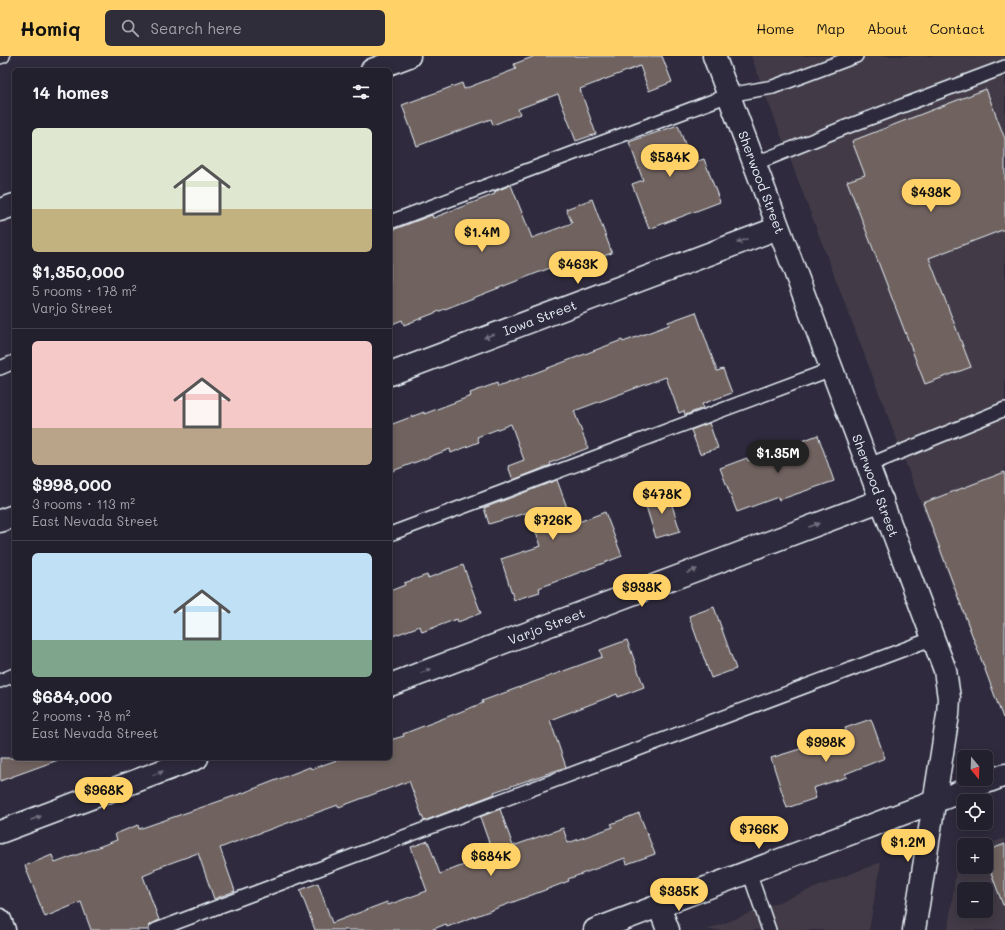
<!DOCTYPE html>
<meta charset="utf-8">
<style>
:root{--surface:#23202e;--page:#2f2d3a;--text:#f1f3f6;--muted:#a3a3aa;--line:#403e4a;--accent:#ffd166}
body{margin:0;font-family:Mali,sans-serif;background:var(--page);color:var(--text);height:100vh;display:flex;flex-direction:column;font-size:15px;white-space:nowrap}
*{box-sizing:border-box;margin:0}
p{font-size:13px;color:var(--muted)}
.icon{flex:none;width:22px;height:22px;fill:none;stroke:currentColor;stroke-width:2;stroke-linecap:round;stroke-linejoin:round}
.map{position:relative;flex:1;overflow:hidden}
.details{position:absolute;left:12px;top:12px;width:380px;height:692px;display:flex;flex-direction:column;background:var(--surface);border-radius:6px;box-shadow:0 2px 10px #0003,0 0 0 1px var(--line)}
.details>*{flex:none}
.needle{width:26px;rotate:161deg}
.controls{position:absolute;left:957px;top:694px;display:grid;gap:8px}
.controls a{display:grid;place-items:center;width:36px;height:36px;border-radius:6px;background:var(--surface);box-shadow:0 2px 10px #0003,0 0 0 1px var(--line);font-size:20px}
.price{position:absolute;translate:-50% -34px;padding:0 9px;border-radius:14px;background:var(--accent);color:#111;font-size:13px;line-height:26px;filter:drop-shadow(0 1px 2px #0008)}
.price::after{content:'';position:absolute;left:50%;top:24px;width:12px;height:9px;margin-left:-6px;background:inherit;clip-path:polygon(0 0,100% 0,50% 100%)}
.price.current{background:#222;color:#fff}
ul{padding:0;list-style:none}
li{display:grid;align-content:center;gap:8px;height:212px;padding:0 20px}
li+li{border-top:1px solid var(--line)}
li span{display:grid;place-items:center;height:124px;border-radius:6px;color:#555}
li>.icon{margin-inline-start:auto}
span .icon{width:72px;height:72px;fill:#fffc;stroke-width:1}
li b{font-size:17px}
h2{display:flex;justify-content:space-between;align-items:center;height:48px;padding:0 20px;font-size:17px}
header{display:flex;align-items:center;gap:24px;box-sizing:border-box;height:56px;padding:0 20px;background:var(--accent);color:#111}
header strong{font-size:19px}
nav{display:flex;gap:22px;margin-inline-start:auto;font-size:14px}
.search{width:280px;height:36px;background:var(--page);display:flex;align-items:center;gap:10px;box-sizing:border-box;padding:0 14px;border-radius:6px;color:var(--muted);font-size:15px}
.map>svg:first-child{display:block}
.built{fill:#423b47;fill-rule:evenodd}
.building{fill:#6f625e;stroke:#e8f1f8}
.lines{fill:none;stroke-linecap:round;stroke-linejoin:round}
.lane-casing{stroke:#e8f1f8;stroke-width:16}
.street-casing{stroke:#e8f1f8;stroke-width:25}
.secondary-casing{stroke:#e8f1f8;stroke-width:25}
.lane{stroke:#2f2a3d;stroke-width:13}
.street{stroke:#2f2a3d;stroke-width:22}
.secondary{stroke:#2f2a3d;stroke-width:22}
.oneway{fill:#70707e}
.labels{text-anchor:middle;stroke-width:3;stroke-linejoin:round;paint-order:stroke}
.street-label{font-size:13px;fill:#e8f1f8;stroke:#2f2a3d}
</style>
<header>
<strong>Homiq</strong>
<div class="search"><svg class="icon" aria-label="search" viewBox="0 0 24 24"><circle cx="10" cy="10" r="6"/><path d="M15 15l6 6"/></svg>Search here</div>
<nav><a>Home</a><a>Map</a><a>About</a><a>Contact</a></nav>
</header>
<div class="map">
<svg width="1005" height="874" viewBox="0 0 1005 874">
<rect width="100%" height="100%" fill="#2f2a3d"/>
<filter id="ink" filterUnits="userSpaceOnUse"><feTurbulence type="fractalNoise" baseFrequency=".025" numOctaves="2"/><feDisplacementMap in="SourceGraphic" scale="8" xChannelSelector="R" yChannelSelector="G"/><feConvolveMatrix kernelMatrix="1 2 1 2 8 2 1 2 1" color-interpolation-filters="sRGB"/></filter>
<g filter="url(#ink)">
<path class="built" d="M751,0H1005V668L779,74Z
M1005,782V874H948L958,800L964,798V811H986V789ZM964,833H986V855H964Z
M881,806L869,874H707Z"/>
<path class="building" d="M535,0H662L672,26L649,35L640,10L580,33L596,78L576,85L558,38L518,53L520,58L493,69L491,63L417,90L402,49L462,27L464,33L516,13L514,8Z
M986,33L1005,83V173L929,202L971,311L925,328L847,125L865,119L852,85Z
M678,69L692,107L704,103L720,146L649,173L632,128L643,124L629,86Z
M511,129L532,182L572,167L566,153L592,143L612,197L557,216L555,210L404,269L402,264L390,269V175L432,159L433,162L495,138L494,136Z
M696,256L717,315L723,313L732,337L702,348L703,352L685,359L684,355L679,357L666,321L574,355L588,392L550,407L551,409L513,424L508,410L524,404L511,368L477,381L479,386L451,397L450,393L390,416V369L424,356V358L471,340L470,337L497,327L498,331L622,284L623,286L669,269L668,266Z
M709,367L718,392L700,398L691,374Z
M818,379L834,425L779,444L778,441L737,456L720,412L747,402L748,405Z
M1005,416V661L1003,662L923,447Z
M557,424L573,468L605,456L622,500L539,532L540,536L514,544L501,503L541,490L529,456L489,468L484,452Z
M668,436L680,475L656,482L644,444Z
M463,509L481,557L458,566L457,563L422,576L420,570L390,581V535L405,529L404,527L427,519L428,522Z
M714,551L736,613L711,622L689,560Z
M627,584L644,631L618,641L617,638L550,664L566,711L494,736L495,738L424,765L409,725L339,751L338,749L243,783L220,792L235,835L214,843L198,797L154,813L155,815L143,820L159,864L150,869L148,874H91L81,846L45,861L25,810L52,799L55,807L117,784L115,778L138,769L139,773L243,737L310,711L311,713L343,702H390V684L404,680L403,678L483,647L482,645L602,601L600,594Z
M871,663L885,702L845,718L847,721L813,732L816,742L787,752L771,702L800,693L801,694L848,680L845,672Z
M0,702H57L58,704L0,725Z
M500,753L513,790L563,772L568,787L613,771L611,768L639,757L655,798L627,808L625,802L568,823L569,825L447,871L446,868L431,874H315L300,834L318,827L332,867L387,846L388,849L427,835L411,791L428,785L440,818L493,798L480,761Z
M1005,788V849H1003L986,803V795Z"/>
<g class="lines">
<defs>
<path id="lane" d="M0,1L3,0
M754,108L846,71L1005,11
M390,166L729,39L773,31L856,0
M0,312L14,306
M869,409L1005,353
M390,478L832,313
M0,625L14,619
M749,816L769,874
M156,874L934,582"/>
<g id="street">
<path d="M372,14L409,0"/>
<path d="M0,154L14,149"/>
<path id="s1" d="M390,318L778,172"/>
<path d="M0,465L14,460"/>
<path id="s2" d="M390,629L882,444"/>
<path d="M0,776L197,702"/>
<path d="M659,850L668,874"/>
<path d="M0,864L4,874"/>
</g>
<g id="secondary">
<path id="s3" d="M714,0L945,614L949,642L948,659L914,874"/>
<path d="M595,874L1005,719"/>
</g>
</defs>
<use href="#lane" class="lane-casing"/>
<use href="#street" class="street-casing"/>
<use href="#secondary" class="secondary-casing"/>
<use href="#lane" class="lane"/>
<use href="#street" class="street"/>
<use href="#secondary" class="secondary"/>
</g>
<defs><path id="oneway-solid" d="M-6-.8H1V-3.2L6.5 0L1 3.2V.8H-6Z"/></defs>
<g class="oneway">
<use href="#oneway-solid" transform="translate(742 185) rotate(159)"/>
<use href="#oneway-solid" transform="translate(489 280) rotate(159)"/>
<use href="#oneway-solid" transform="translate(814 469) rotate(-21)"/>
<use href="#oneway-solid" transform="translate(692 515) rotate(-21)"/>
<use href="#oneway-solid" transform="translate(426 615) rotate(-21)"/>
<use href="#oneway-solid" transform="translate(158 717) rotate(-21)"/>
<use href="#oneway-solid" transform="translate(36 762) rotate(-21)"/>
</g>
</g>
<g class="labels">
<g class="street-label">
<text dy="5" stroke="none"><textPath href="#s3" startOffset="135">Sherwood Street</textPath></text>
<text dy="5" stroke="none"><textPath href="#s1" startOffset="160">Iowa Street</textPath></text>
<text dy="5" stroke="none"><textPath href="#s3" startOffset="459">Sherwood Street</textPath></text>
<text dy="5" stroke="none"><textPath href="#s2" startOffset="167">Varjo Street</textPath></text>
</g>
</g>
</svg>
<div class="controls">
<a><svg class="needle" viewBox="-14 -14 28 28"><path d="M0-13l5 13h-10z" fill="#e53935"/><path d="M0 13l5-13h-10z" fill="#a3a3aa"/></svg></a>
<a><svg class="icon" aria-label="locate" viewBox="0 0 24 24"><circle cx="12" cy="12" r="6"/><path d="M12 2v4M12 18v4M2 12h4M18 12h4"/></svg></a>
<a>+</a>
<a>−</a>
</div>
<b class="price" style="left:670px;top:122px">$584K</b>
<b class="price" style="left:931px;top:157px">$438K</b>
<b class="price" style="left:482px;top:197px">$1.4M</b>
<b class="price" style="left:578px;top:229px">$463K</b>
<b class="price current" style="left:778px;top:418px">$1.35M</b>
<b class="price" style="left:662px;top:459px">$478K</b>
<b class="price" style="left:553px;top:485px">$726K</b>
<b class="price" style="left:642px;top:552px">$938K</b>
<b class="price" style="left:826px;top:707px">$998K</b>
<b class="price" style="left:104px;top:755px">$968K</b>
<b class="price" style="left:759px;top:794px">$766K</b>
<b class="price" style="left:908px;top:807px">$1.2M</b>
<b class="price" style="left:491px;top:821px">$684K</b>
<b class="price" style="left:679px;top:856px">$385K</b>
<section class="details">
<h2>14 homes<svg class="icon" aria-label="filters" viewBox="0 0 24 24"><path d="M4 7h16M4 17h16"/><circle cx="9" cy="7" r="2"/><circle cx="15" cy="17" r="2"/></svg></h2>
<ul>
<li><span style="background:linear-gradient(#dfe7d0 65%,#c2b280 0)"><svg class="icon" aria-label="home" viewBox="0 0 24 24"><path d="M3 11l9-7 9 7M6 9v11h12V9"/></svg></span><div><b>$1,350,000</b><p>5 rooms · 178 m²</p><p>Varjo Street</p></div></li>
<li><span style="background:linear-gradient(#f6c9c9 70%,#b9a48a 0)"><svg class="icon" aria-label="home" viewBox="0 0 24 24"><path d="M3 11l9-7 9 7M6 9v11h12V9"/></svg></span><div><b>$998,000</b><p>3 rooms · 113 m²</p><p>East Nevada Street</p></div></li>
<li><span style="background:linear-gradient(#bfe0f5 70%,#7fa58c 0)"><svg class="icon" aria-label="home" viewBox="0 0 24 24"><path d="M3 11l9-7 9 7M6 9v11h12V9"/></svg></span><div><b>$684,000</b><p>2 rooms · 78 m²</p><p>East Nevada Street</p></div></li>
</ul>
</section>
</div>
